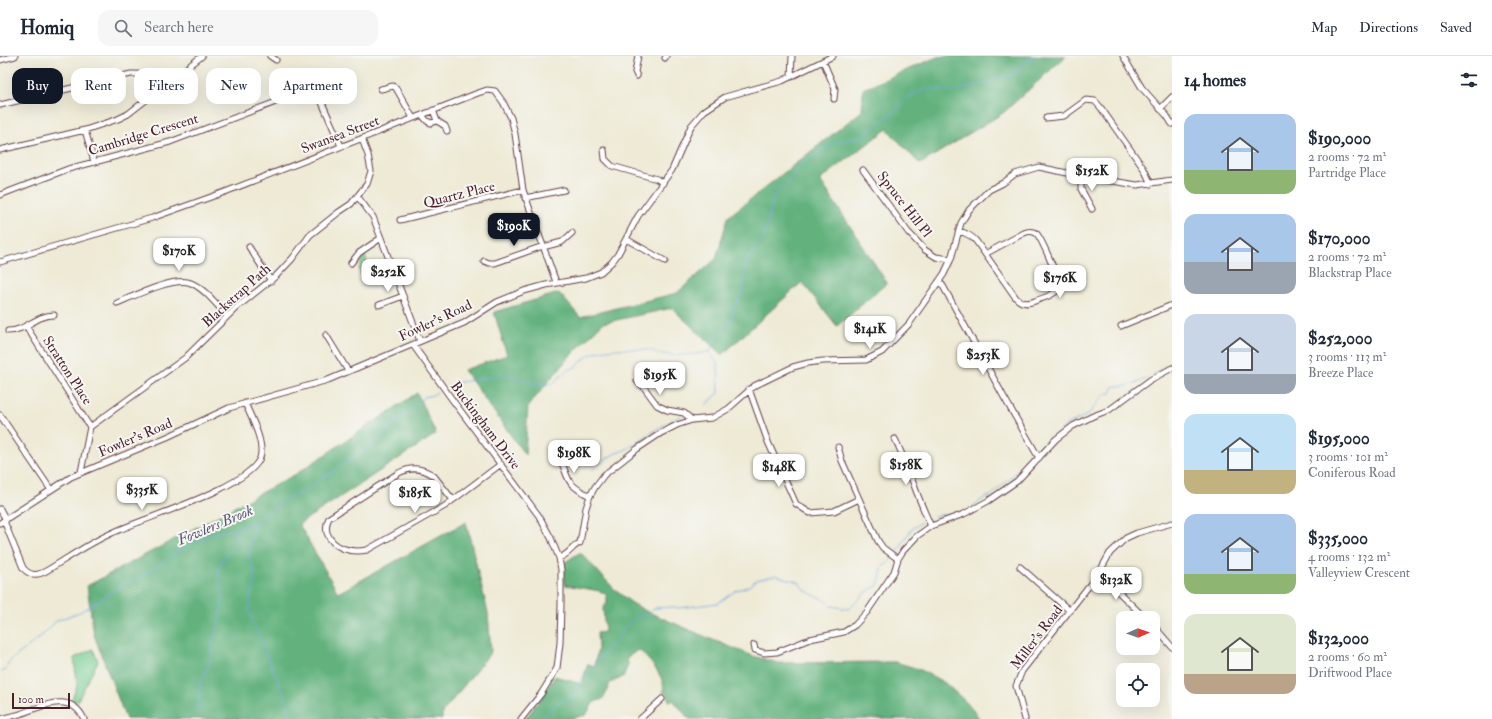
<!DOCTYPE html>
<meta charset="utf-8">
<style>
:root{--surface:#fff;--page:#f6f6f7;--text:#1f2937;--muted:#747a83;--line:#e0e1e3;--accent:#111827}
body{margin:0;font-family:"IM FELL Double Pica",serif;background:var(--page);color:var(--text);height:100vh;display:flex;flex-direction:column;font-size:15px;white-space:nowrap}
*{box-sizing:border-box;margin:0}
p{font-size:13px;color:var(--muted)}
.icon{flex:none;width:22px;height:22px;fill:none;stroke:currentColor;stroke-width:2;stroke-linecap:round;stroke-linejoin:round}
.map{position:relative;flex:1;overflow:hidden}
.details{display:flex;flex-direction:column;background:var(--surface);width:320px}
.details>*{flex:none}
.banner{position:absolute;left:12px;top:12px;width:380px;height:36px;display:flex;gap:8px}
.needle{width:26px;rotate:88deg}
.buttons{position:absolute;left:1116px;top:555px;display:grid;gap:8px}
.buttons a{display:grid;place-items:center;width:44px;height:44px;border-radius:8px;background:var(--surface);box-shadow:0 4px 16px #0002;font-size:20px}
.scale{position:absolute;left:12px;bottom:10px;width:58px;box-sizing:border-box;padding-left:4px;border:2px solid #4a1f2b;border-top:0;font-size:11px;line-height:14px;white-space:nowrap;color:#4a1f2b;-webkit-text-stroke:3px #f6f6f2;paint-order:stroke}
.price{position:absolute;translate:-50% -34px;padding:0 9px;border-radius:8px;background:#fff;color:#222;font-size:13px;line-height:26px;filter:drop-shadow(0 1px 2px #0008)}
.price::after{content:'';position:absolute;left:50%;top:24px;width:12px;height:9px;margin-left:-6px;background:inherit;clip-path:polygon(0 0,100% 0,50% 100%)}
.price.selected{background:var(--accent);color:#fff}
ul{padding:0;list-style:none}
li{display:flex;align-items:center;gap:12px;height:100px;padding:0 12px}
li span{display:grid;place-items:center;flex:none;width:112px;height:80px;border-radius:12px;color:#555}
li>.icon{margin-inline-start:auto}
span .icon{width:48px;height:48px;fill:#fffc;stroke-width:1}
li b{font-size:17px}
h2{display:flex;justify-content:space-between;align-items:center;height:48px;padding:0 12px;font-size:17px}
.pill{padding:0 14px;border-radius:12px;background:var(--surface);box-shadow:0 4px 16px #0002;font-size:14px;line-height:36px}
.pill.selected{background:var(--accent);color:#fff}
header{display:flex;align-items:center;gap:24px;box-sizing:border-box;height:56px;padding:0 20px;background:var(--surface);border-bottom:1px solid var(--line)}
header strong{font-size:19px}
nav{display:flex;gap:22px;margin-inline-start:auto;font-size:14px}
.search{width:280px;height:36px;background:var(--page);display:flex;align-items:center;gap:10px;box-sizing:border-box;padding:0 14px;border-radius:12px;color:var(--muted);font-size:15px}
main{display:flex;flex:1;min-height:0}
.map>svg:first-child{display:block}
.green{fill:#7ad094;stroke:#627860}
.forest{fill:#63b27e;stroke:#566854}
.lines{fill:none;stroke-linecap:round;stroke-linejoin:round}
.stream{stroke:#71a6de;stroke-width:1}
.minor-casing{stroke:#633d44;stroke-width:7}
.minor{stroke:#fff;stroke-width:5}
.labels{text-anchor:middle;stroke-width:4;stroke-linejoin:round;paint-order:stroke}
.street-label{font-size:14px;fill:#4a1f2b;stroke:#f6f6f2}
.water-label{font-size:15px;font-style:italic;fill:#5a5573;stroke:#f6f6f2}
</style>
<header>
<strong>Homiq</strong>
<div class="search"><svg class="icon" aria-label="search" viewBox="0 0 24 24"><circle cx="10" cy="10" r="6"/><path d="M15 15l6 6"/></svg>Search here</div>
<nav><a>Map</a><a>Directions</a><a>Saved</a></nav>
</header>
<main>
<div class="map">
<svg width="1172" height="663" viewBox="0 0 1172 663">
<rect width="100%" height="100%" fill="#f6f6f2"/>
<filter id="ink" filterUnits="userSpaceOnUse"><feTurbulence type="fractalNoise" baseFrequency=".025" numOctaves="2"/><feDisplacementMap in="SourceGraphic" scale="8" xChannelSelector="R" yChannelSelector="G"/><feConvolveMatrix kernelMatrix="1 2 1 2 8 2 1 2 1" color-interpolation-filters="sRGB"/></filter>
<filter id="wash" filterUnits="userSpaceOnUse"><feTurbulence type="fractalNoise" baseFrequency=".012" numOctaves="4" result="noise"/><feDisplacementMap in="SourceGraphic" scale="16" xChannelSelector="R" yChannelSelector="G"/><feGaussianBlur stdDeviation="0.9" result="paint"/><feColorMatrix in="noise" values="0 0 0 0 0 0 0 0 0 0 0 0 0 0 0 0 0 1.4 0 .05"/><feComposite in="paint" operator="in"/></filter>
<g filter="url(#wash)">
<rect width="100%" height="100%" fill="#eeead5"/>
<path class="green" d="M364,198L373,222L365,229L359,213C362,208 360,203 364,198Z
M93,593L98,605L77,646L72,643L77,630L74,602Z"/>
<path class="forest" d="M953,0H1066L1003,57L920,108L887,73L820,124L887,227L837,270L802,226L722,299L672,252L603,267L570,300L528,350L525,399L464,314L507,299L494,256L559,237L580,261L677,237L716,203L728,161L862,55L863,33L937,1Z
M417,337L436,378L299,468L338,537L466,466L488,557L491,596L442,657V663H126L94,579L87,530L296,418Z
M579,497L583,499L615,534L632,547L646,555L713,584L753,600L779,607L895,606L919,613L945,627L967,647L980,663H689L673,644L669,645L668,639L663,636C667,622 648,603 639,594L627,601L628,609L623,621L610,627L603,643L594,646L586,659L569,663H525L542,641L555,620L581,628L588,608L594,610L598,593L597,577L605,576L603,552L607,547V539L600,535L565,529L564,507Z"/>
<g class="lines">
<path class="stream" d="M710,296L715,282L731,264L736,248L743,236L744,217L747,204L764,181L774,140L780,131L785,130L806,103L813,100L832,87L861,82L879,66L892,58L906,42L922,34L937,33L951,35L991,26L997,22L1014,19L1022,9L1035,0
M1152,320L1164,311L1172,308
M449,331L456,327L494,320H512L531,327L553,328C557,322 563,319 567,314C578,313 580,305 588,300C607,290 630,293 650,294C664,302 694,299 709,296
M705,350L719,337L718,309L710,296
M1056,379L1066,369L1088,359L1105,338L1111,337L1114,330H1128L1148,322
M592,415L596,410L614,398L627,393L657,373L681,360
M973,450L986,441L991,440L1020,412L1032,402
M934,460L963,456
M252,468C255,481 250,484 249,496C249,505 255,514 255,523C255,528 253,530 252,535C250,543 249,551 250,559L281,633L284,639L291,663
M897,496L911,474L921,466
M652,554L655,552L673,551L679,552L718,547L735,535L749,530L756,524L777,519L780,521L799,526C806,541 821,538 831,550L849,553L865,537L878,529L883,510L886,509L893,501
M1,616L6,614L9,606L44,578L56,565L80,556L105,541L123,528L135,524L160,509L177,495H183L192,487L223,475L235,474L240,470L252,468L291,440L308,434L322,421L329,418L368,392L371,391L391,369L404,360L424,341L433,339L437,336
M197,653L200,632V626L210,607L213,586L220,563L223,539L218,514L222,504L237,487L235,475
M541,663L563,643L574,638L578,627L619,581L623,573L636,561L650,558"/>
</g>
</g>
<g filter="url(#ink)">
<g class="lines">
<defs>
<path id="minor" d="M270,0L276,4
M1123,0L1142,32L1167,60L1172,68
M665,2L666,0
M0,4L15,0
M823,5L835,33L834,43
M637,20L635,16L638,0
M791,21L792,0
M381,33L393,30L396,32L413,62
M316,36L322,30
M0,49L131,18C144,17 154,22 162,32
M1160,53L1172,41
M433,54L437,65L445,70L447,75
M422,59L427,65L431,67L437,65
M1046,62L1064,60L1086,44L1095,45L1101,52L1144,113L1151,128
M85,74L94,106
M0,94L85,74L118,63L128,58L150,41L202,0
M604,94L605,103L612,110L657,123L663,127
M863,114L908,176L925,194L936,201L951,203
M1081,120V133L1092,153
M0,139L68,113L170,86L305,35C313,34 316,36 320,42L341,90
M358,141L373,161L420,285
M525,142L564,134
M400,164L523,134
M959,175C966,177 971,179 976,185L1016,242C1022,248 1028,248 1035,245C1042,242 1053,240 1057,234C1058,231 1058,228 1058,225C1056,217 1041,181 1036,177C1032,175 1028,175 1024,177L985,198
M626,183L665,205
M249,191L271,225
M543,191L562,186L572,177
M484,205L489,207H495L543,190
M0,206L152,162L225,136L478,37L487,34L495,35L503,46L511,62L515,78L523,134L556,226
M351,207L359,197L381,182
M939,225L943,230L1005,343L1039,402
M117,247C134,240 175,220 191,227C205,233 217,249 227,260
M379,249L403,240
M26,270L90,371
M1121,270L1172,249
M8,275C26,275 36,259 54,259
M326,279L348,315
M413,289L451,342L539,460L551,482L559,502L561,514V548L560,587L557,612L541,638L521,663
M637,325L643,330L657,349L667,354L684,357L692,364
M749,333L768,386L796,448L810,457L834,455L859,443
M0,359L51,434
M895,383C909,411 917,442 931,470
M838,391L842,405L878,485L883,492L898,503
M558,399C571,423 562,426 590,440
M81,416L90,371L185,302L236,252L276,220L292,203L310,179L339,156L351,148L367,128L371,115L368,99L362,83
M453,444L434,420C422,411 409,411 397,418L329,462C326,467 326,472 327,477C333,493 352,497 367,494L445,450L501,408
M0,453L6,464
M4,465L23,512C30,520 37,520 46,515C68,502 89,487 112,477C143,462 248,432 260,402C265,387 251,361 245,347
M0,467L71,421L167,381L229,352L328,324L464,267L497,246L524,235L546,229L586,222L601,216L612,206L618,198L638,160L672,114L691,70L704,55L725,41L782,25L833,0
M559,502C570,498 572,490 580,487L586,452L590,440L595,431L604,419L637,393L661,377L677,369L692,364L712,362L728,353L754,330L793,311L808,307L823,305L866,304L882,296L909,268L944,218L951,203L961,167L969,154L989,134L1003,127L1015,118L1039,111L1081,120L1137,129L1172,124
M1020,511L1070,555
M1099,517L1145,562
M1153,569L1172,591
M754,589L755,594L764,597L777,596L810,583L844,576L855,569L867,556L894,516L898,503L903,495L917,480L931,470L964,458L988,445L1017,425L1056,383L1073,370L1093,360L1109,354L1150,324L1172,312
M1,663C7,661 14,660 20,658C40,651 71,634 84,663
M640,663L662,643
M1025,663L1016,630L1022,615L1099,517L1110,497L1126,482L1137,477L1172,467"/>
</defs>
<use href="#minor" class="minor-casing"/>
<use href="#minor" class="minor"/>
</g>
</g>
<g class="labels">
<g class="street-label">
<text transform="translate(143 78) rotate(-17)" y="5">Cambridge Crescent</text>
<text transform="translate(340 78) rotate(-21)" y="5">Swansea Street</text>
<text transform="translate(459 138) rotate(-14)" y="5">Quartz Place</text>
<text transform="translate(905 148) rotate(52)" y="5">Spruce Hill Pl</text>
<text transform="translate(236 239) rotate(-42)" y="5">Blackstrap Path</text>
<text transform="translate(435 264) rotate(-25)" y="5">Fowler's Road</text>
<text transform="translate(68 314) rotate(57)" y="5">Stratton Place</text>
<text transform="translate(486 369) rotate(53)" y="5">Buckingham Drive</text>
<text transform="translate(135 381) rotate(-23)" y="5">Fowler's Road</text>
<text transform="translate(1036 581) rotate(-53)" y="5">Miller's Road</text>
</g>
<g class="water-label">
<text transform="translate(215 469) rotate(-23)" y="5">Fowlers Brook</text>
</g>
</g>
</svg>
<div class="buttons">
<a><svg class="needle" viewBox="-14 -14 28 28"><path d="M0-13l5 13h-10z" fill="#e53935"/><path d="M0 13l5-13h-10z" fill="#747a83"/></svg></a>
<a><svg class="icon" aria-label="locate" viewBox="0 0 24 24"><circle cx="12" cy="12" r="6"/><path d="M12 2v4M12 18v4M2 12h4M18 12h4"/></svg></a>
</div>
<div class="scale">100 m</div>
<b class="price" style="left:1092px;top:136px">$152K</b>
<b class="price selected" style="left:514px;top:191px">$190K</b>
<b class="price" style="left:179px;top:216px">$170K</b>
<b class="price" style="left:388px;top:237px">$252K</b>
<b class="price" style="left:1060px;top:243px">$176K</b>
<b class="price" style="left:870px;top:294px">$141K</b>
<b class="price" style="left:983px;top:320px">$253K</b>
<b class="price" style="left:660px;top:340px">$195K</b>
<b class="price" style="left:574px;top:418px">$198K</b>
<b class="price" style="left:906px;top:430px">$158K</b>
<b class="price" style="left:779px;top:432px">$148K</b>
<b class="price" style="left:142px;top:455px">$335K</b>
<b class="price" style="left:415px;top:458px">$185K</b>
<b class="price" style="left:1116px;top:545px">$132K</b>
<div class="banner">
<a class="pill selected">Buy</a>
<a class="pill">Rent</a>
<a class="pill">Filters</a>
<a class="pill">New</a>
<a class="pill">Apartment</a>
</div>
</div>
<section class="details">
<h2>14 homes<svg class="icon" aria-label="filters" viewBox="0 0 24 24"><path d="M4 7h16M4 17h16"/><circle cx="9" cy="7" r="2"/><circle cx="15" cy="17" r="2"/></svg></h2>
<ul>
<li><span style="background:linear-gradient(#a9c7e8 70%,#8fb573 0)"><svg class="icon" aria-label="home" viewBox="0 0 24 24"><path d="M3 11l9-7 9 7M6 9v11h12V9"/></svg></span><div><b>$190,000</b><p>2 rooms · 72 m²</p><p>Partridge Place</p></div></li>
<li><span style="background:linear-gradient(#a9c7e8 60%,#9aa5b1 0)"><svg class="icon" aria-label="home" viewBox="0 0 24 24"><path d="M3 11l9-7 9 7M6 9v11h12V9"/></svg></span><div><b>$170,000</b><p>2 rooms · 72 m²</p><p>Blackstrap Place</p></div></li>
<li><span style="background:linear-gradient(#c9d6e8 75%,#9aa5b1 0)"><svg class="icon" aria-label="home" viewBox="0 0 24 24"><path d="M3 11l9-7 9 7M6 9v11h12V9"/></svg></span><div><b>$252,000</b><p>3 rooms · 113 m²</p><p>Breeze Place</p></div></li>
<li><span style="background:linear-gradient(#bfe0f5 70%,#c2b280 0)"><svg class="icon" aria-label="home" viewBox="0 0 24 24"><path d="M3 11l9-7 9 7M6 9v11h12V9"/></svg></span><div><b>$195,000</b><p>3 rooms · 101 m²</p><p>Coniferous Road</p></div></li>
<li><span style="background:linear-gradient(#a9c7e8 75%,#8fb573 0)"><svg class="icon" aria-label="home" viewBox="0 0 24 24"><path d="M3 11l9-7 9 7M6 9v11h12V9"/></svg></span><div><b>$335,000</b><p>4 rooms · 132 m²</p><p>Valleyview Crescent</p></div></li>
<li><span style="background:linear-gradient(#dfe7d0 75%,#b9a48a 0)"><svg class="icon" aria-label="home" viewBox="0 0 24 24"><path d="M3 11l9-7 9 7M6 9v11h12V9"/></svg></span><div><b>$132,000</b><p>2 rooms · 60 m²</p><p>Driftwood Place</p></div></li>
</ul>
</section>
</main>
